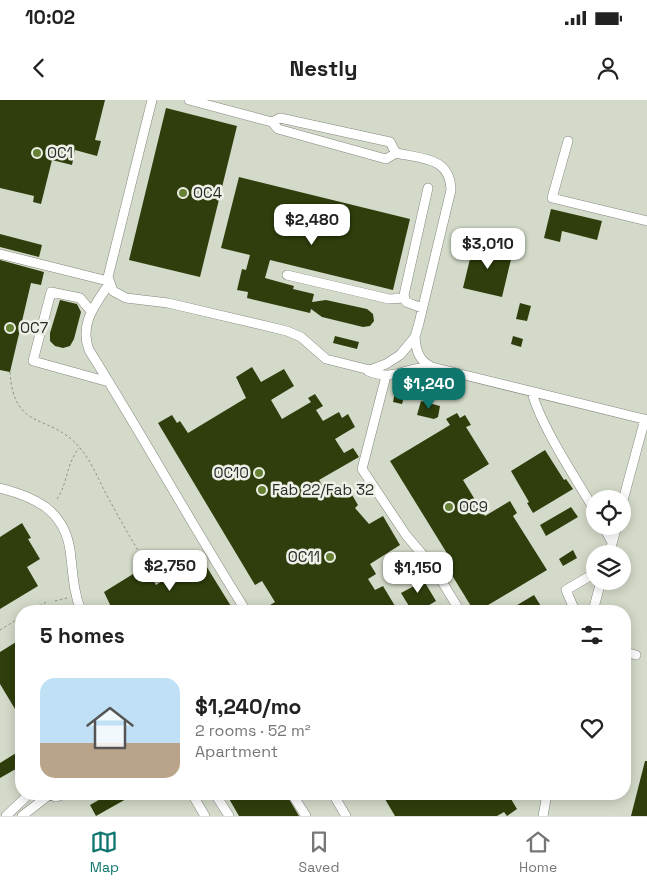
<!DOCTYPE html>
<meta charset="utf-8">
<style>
:root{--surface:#fff;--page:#f2f2f2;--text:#222;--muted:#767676;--line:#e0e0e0;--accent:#0f766e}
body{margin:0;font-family:"Space Grotesk",sans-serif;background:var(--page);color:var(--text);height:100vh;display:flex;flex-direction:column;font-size:19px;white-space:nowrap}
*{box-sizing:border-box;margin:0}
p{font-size:16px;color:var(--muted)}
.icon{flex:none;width:28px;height:28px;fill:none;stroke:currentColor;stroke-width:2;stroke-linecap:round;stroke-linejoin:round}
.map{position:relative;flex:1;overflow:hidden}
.panel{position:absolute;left:15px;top:505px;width:616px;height:195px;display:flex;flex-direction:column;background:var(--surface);border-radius:20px;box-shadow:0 2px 12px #0003}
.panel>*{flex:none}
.controls{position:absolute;left:586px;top:390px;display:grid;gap:10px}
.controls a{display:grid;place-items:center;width:45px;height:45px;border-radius:50%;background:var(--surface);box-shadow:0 2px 12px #0003;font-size:25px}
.price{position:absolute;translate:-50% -42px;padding:0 11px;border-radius:10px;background:#fff;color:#222;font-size:16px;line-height:32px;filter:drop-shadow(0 1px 2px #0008)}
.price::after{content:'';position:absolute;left:50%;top:30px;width:15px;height:11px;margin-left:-8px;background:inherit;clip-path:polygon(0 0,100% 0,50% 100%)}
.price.active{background:var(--accent);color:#fff}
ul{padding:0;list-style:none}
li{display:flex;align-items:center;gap:15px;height:125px;padding:0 25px}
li+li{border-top:1px solid var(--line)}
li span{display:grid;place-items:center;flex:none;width:140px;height:100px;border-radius:15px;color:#555}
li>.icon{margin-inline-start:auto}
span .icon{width:60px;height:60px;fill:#fffc;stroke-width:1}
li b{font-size:21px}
h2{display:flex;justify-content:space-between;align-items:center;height:60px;padding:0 25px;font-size:21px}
.status{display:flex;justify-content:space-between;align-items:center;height:35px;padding:0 25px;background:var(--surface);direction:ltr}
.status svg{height:14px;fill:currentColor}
header{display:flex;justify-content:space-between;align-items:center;height:65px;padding:0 25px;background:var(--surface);font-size:22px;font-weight:800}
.dock{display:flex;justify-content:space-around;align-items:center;height:70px;border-top:1px solid var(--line);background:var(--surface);font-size:14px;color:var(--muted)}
.dock a{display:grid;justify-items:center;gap:2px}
.dock .active{color:var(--accent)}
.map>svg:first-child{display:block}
.built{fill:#d3dac9;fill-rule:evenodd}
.building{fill:#2f3e0c}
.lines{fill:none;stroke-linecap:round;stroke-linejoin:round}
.minor-casing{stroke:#82867d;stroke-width:10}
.path{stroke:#8e918a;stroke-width:1;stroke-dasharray:2.5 2.5;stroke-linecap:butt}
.minor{stroke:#fff;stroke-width:9}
.poi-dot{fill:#678134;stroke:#edf1e8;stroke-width:2}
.labels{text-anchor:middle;stroke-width:5;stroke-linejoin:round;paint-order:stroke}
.poi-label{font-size:15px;fill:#2a2b27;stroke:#edf1e8;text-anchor:start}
</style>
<div class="status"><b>10:02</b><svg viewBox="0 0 49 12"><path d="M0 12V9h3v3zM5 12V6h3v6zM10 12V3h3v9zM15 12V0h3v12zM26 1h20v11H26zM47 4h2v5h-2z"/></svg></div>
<header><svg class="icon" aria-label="back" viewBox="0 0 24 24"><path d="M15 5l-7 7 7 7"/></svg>Nestly<svg class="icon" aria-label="person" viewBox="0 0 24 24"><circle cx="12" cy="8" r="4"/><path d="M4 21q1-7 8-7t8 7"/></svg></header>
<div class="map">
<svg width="647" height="716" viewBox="0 0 647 716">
<rect width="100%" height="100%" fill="#e0e4db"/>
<path class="built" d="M0,0H647V716H0ZM595,399H622V426H595ZM595,454H622V481H595ZM21,511H625V694H21Z"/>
<path class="building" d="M0,0H105L95,40L101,41L97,56L75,50L72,65L52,60L41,104L33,102L34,96L0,88Z
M166,8L237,26L200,177L129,160Z
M239,77L410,119L393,190L270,160L265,178L294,186L293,189L314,194L312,202L326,200L367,209L373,214L374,221L370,226L363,227L322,217L311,209L310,213L247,198L248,192L237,190L242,169L246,170L250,155L221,148Z
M551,109L602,121L597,140L562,131L560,142L544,138Z
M0,134L42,145L39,157L0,147Z
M474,142L513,151L502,197L463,188Z
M0,160L44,172L41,185L31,183L10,272L0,270Z
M60,200L77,204L81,212L74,239L70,246L63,248L55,246L50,241V233Z
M520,203L531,206L527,221L516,219Z
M335,236L359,242L357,249L333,243Z
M513,236L523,239L521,247L511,244Z
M252,267L261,282L284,269L294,286L271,300L282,319L311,302L308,298L315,294L323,306L316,310L323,321L339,312L342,318L348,314L355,327L335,339L344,353L353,348L359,357L319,380L327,393L345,383L358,405L355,408L369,424L383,416L400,445L370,464L376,474L368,479L375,490L383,486L398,511H269L267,507L275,502L262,481L255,485L158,323L172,315L177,323L180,321L188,333L246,298L236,277Z
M396,288L406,290L402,304L393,302Z
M421,301L440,306L438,317L434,319L417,315Z
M457,313L460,318L465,315L471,325L466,327L489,364L463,380L485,416L510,401L517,413L513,416L547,470L478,511H474L442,459L448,455L390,361L450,325L446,319Z
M545,350L564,380L566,379L573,389L533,413L527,403L529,402L511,371Z
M571,407L578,417L546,436L540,425Z
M22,423L31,438L28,439L40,459L27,467L38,486L0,509V437Z
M573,450L577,458L563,466L559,459Z
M200,456L234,511H113L104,492L146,466L156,485Z
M418,471L436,501L419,511H412L401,493L414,486L408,477Z
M534,495L544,511H507Z
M21,539V605L15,609L0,584V552Z
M21,650V666L0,678V663Z
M645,661H647V716H631Z
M109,694H135L96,716L90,705Z
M233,694H286L299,716H239L228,697Z
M382,694H508L517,709L507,716L504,712L497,716H395Z"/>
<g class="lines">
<defs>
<path id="minor" d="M152,0L108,177L113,191L126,198L168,203L287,231L301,237L326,259L370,270L386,264L400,255L415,237L419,223L451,90C450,57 423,59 396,53L390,42L280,18L272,22L189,0
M272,22L278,29L386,59L396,53
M568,41L552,98L647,121
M0,154L108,181
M287,175L389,199L404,198
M109,184C95,205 79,224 89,250C143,336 192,425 246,511
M422,208L406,202L404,195L428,88
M91,211L80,198L51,192L33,261L109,282
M415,237C416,251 419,261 432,267L647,320
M368,271C394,282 405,267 430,267
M386,276L362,369L406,435L433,467L460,511
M532,292C540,325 577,380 595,411
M0,388C35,397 64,410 70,450C73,472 73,491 81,511
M622,404L645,319
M603,426L612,442
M609,454L617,426
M575,511L566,490L595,473
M593,511L601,481
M625,552L636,555
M48,694L56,697L65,694
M192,694L205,716
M215,694L229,716
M292,694L306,716
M333,694L346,716
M6,716L29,694
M22,716L49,695
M543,716L547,694"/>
</defs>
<use href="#minor" class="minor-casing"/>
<path class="path" d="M10,272C14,333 50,312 80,348C93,363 100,384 110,401C125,429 141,456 158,483
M57,399C68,383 66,364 79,348
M55,501L67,498
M31,511L46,502
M0,530L21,517"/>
<use href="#minor" class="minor"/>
</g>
<g class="poi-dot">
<circle cx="37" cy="53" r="5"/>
<circle cx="183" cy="93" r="5"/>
<circle cx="10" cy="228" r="5"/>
<circle cx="259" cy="373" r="5"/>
<circle cx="262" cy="390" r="5"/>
<circle cx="449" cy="407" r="5"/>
<circle cx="330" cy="457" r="5"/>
</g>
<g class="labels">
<g class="poi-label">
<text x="47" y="58">OC1</text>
<text x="193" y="98">OC4</text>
<text x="20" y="233">OC7</text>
<text x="249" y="378" text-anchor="end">OC10</text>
<text x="272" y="395">Fab 22/Fab 32</text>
<text x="459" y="412">OC9</text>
<text x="320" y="462" text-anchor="end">OC11</text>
</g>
</g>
</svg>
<div class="controls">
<a><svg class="icon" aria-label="locate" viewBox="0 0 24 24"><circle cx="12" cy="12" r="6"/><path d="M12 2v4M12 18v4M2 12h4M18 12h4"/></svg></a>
<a><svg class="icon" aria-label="layers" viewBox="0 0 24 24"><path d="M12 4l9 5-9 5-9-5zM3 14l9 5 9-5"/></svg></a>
</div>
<b class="price" style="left:312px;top:146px">$2,480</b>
<b class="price" style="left:488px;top:170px">$3,010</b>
<b class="price active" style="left:429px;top:310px">$1,240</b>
<b class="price" style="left:170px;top:492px">$2,750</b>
<b class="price" style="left:418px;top:494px">$1,150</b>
<section class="panel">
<h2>5 homes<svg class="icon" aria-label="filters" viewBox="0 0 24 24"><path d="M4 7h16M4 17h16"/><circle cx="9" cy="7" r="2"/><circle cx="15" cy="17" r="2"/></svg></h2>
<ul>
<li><span style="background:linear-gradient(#bfe0f5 65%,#b9a48a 0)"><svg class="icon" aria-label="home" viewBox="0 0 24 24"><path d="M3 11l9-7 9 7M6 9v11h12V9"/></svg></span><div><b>$1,240/mo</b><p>2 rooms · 52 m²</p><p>Apartment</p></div><svg class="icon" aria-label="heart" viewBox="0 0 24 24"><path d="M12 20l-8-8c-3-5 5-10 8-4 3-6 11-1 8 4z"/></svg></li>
</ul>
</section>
</div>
<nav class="dock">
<a class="active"><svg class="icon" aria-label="map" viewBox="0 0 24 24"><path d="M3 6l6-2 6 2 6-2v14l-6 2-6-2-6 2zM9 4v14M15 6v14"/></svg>Map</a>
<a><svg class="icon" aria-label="saved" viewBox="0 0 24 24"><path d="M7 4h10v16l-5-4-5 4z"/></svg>Saved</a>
<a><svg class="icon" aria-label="home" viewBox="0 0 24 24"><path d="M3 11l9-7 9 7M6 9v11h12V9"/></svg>Home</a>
</nav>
